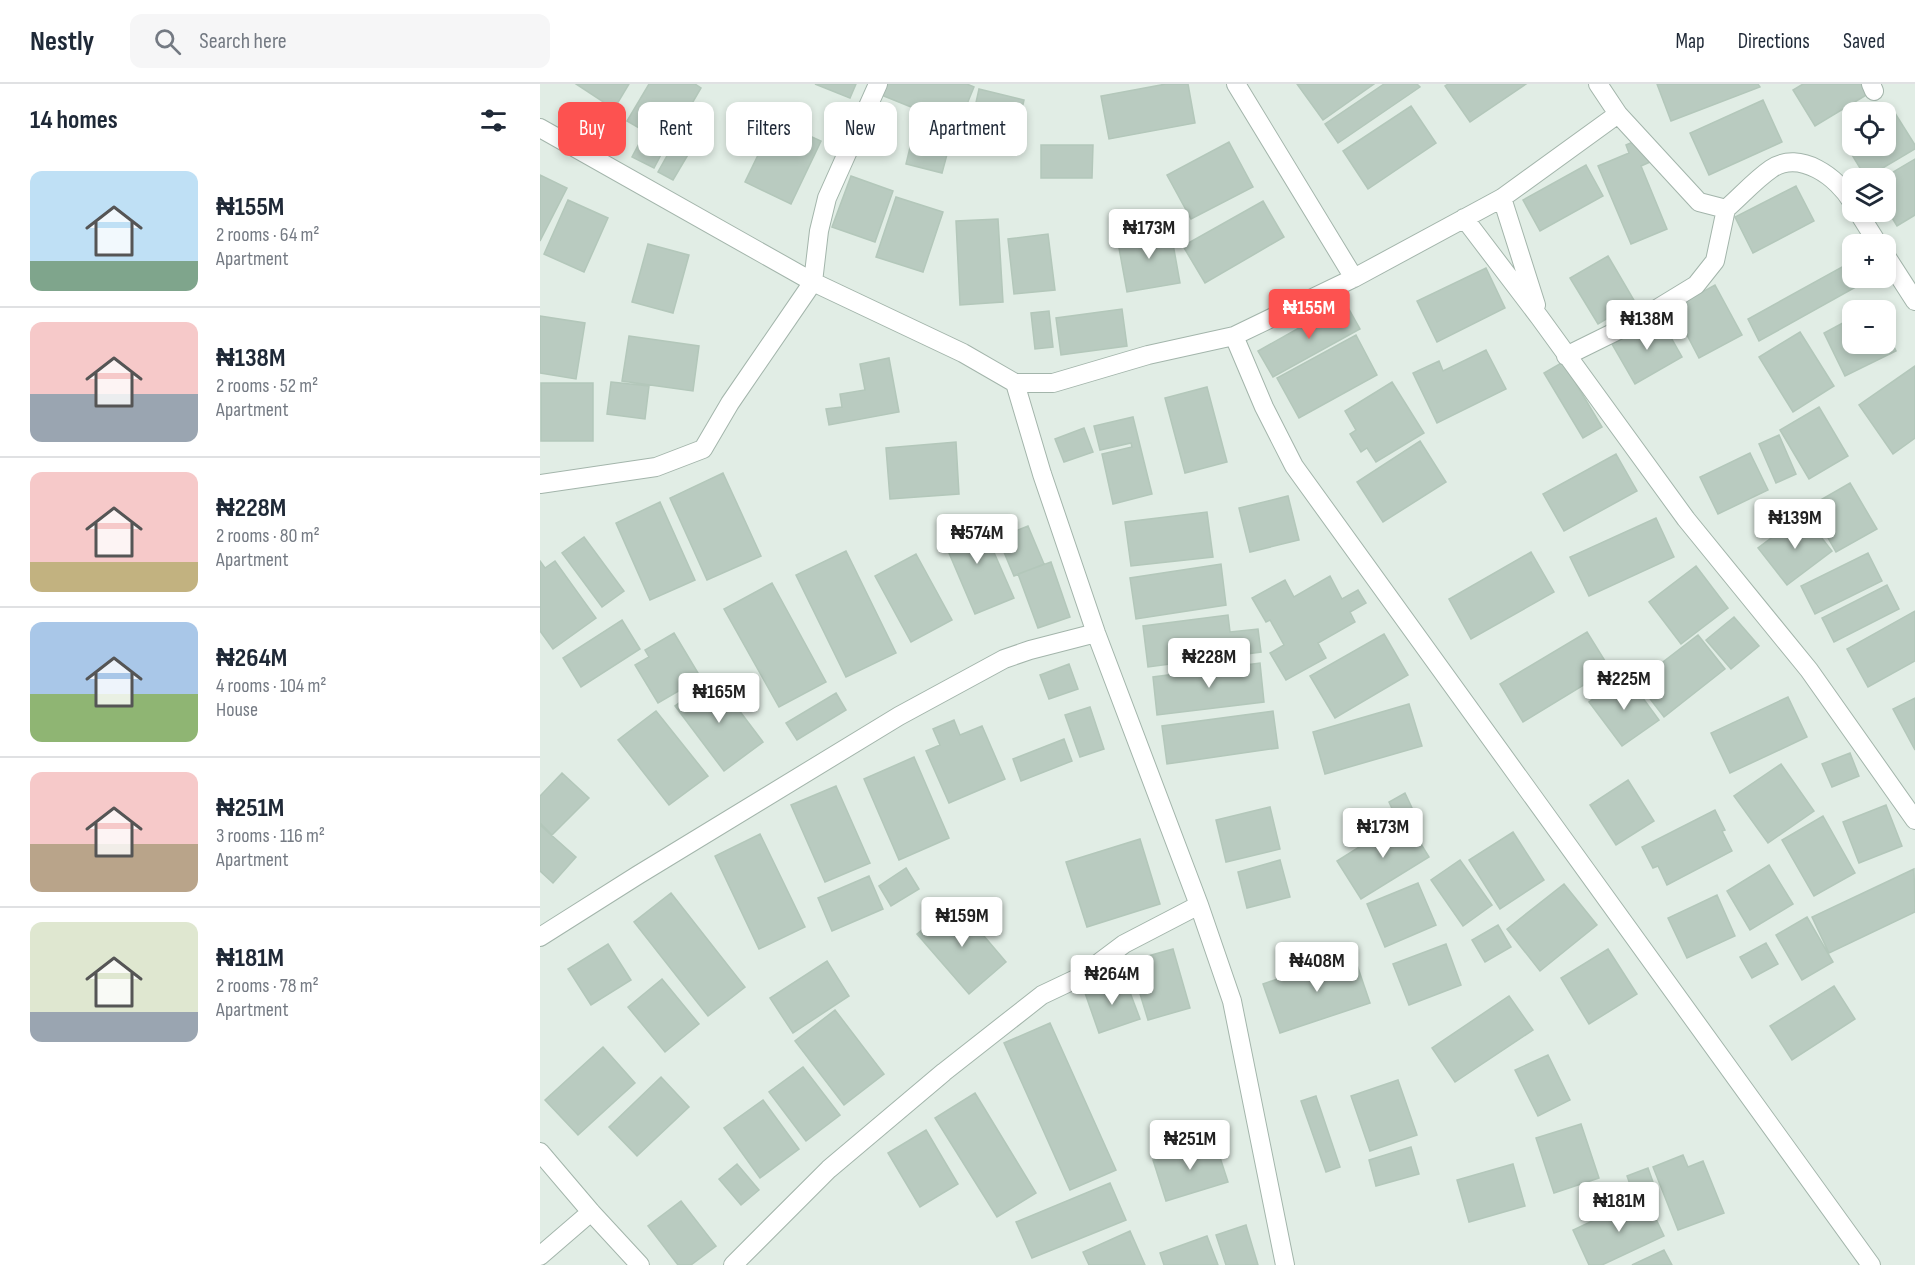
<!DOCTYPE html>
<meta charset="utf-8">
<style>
:root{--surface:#fff;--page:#f6f6f7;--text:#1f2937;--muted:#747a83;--line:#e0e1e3;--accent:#fd5250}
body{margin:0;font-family:"Sofia Sans Condensed",sans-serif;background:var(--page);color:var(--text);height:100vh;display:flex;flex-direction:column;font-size:22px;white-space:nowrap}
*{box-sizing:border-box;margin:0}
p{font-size:20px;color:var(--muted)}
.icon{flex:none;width:33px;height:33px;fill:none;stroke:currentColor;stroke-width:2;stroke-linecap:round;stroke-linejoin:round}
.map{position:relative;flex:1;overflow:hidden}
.drawer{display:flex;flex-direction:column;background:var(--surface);width:540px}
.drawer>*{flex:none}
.guide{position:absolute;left:18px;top:18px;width:570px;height:54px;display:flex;gap:12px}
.controls{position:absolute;left:1302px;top:18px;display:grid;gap:12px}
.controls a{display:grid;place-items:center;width:54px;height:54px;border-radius:12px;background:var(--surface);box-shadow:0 3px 9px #0003;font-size:30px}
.price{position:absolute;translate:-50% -51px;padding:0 14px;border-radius:6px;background:#fff;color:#222;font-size:20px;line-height:39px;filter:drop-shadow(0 2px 3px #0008)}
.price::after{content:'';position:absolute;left:50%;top:36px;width:18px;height:14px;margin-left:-9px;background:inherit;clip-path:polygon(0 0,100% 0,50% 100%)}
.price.selected{background:var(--accent);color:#fff}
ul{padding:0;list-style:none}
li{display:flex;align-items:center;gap:18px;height:150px;padding:0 30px}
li+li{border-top:2px solid var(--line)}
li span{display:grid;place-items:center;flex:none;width:168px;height:120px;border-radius:12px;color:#555}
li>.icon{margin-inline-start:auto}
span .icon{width:72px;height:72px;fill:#fffc;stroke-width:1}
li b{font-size:26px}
h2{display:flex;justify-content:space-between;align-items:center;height:72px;padding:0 30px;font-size:26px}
.pill{padding:0 21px;border-radius:12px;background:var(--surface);box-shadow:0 3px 9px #0003;font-size:21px;line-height:54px}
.pill.selected{background:var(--accent);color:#fff}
header{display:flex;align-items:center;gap:36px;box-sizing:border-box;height:84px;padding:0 30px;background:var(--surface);border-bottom:2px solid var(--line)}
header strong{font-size:28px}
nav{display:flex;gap:33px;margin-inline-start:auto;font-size:21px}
.search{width:420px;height:54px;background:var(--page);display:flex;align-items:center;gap:15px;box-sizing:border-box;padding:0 21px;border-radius:12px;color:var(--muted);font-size:22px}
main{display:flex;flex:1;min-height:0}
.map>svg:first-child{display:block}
.building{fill:#b9cbc0;stroke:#b3c7ba;stroke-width:1.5}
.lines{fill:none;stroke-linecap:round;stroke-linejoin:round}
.minor-casing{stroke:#a3b5ab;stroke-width:20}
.minor{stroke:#fff;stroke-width:18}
</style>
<header>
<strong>Nestly</strong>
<div class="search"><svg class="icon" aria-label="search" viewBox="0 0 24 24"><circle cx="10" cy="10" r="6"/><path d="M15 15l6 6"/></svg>Search here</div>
<nav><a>Map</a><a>Directions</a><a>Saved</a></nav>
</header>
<main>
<section class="drawer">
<h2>14 homes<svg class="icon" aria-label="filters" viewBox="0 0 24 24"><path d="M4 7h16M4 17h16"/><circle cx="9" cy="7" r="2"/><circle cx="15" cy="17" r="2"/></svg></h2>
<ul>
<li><span style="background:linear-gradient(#bfe0f5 75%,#7fa58c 0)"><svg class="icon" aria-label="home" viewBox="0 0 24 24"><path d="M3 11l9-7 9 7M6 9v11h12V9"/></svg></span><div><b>₦155M</b><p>2 rooms · 64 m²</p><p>Apartment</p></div></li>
<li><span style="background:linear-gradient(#f6c9c9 60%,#9aa5b1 0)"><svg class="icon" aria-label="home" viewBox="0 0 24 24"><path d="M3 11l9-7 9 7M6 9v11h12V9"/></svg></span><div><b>₦138M</b><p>2 rooms · 52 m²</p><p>Apartment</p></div></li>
<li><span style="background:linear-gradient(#f6c9c9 75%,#c2b280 0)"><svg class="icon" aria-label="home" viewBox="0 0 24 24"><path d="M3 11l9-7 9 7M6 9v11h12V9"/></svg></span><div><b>₦228M</b><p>2 rooms · 80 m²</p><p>Apartment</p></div></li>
<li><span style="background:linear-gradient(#a9c7e8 60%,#8fb573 0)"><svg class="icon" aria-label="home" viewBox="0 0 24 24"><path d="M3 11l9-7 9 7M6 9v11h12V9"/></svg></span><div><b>₦264M</b><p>4 rooms · 104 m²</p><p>House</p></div></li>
<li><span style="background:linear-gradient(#f6c9c9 60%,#b9a48a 0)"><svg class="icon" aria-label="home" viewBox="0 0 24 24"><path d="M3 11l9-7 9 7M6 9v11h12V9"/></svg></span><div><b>₦251M</b><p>3 rooms · 116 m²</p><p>Apartment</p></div></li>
<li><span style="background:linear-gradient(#dfe7d0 75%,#9aa5b1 0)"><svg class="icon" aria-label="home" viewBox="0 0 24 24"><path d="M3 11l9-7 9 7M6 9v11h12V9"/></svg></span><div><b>₦181M</b><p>2 rooms · 78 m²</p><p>Apartment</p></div></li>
</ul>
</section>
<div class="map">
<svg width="1375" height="1181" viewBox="0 0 1375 1181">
<rect width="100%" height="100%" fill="#e1ede5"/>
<path class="building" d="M36,0H89L74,25Z
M109,0H155L161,4L128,61L87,37Z
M275,0H316L310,14Z
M343,0H427L434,3L418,42L339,10Z
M626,0H648L655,39L569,55L561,12Z
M757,0H834L783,36Z
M844,0H877L880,3L798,59L785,40Z
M908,0H986L930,38L905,2Z
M1117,0H1218L1220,3L1131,37Z
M1263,0H1321L1328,10L1275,42L1253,6Z
M439,5L484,16L476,51L431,41Z
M1223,16L1242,58L1169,91L1150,49Z
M871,22L896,59L828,105L803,67Z
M1353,26L1375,61V65L1326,94L1303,56L1312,50V62H1346V30Z
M235,36L281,57L251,120L205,98Z
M376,39L413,48L402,89L366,80Z
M102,54L124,65L114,84L92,73Z
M1100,55L1110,78L1101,82L1127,145L1091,160L1058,82L1089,69L1086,61Z
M689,58L713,103L651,135L627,91Z
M133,61L149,69L133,96L118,88Z
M501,61H553L552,94H501Z
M1375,75V131L1357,142L1346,124V94H1343Z
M1046,81L1063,112L1000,147L983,116Z
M0,91L27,104L0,157Z
M311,92L353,107L335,158L292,143Z
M1256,102L1274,137L1213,169L1195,133Z
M356,113L403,128L383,188L336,173Z
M28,116L68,134L44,188L4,170Z
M723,117L744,153L665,199L643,162Z
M458,135L463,218L420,221L416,137Z
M630,143L640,199L587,208L577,153Z
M508,150L515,206L474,210L468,155Z
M108,160L149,171L133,229L92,218Z
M1068,172L1095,218L1058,240L1030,194Z
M1311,178L1312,181V194H1320L1323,199L1219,257L1208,235Z
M946,184L965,224L897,258L877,217Z
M1175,201L1202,251L1159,274L1133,224Z
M805,218L820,245L733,293L718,267Z
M582,225L587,262L521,271L516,234Z
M509,227L513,263L495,265L491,229Z
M0,232L45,239L36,295L0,289Z
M1120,234L1142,273L1095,300L1072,260Z
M1312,234V260H1346V246L1356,267L1305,292L1284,249Z
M1260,248L1294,302L1253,328L1219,273Z
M816,251L837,291L759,334L737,294Z
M89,252L159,262L153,307L82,297Z
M946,266L966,305L897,339L873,289L899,277L903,287Z
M349,274L359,328L289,341L286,325L302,323L300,310L325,306L320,280Z
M1023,278L1062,343L1043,354L1004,289Z
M1375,282V354L1353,370L1319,321Z
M71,298L109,302L105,335L67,330Z
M852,298L884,349L836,378L827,364L821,368L810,350L816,346L805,327Z
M1,299H53V357H1Z
M667,303L687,378L645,389L625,314Z
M1279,323L1308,372L1269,395L1240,346Z
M593,333L612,410L573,420L562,370L592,363L591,359L560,366L554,342Z
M544,344L553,368L524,378L515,355Z
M1239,351L1256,390L1236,399L1219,360Z
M880,357L906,398L843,438L817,398Z
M416,358L419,410L350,415L346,364Z
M1210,369L1228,406L1178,430L1160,393Z
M1076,370L1097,407L1024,447L1003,410Z
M183,389L221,472L167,496L130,414Z
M1310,399L1337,445L1296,468L1270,422Z
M748,412L759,456L710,468L699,424Z
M120,418L155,496L110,516L76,439Z
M667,428L673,473L591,482L585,438Z
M1263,430L1292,467L1247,501L1218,464Z
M438,432L474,514L435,530L400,448Z
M1116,434L1134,473L1049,512L1030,473Z
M488,442L504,480L474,492L458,454Z
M44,453L84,507L62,523L22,469Z
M306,467L356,569L306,593L256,491Z
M991,468L1014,508L931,555L909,515Z
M1328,469L1342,497L1275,530L1261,502Z
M376,470L412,536L371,558L335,492Z
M0,477L5,484L15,477L56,534L13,565L0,547Z
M511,478L530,533L498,544L478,490Z
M681,480L686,521L596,535L590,494Z
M1156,482L1188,524L1141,560L1109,518Z
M790,492L802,515L818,506L826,519L810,528L815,538L778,559L786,574L746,596L730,569L744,561L730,536L726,538L712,514L745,496L754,513Z
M232,499L286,598L239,623L184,525Z
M1347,501L1359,525L1294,558L1282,534Z
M1375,527V577L1328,603L1307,565Z
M688,531L690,548L718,545L721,568L608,583L603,542Z
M1194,533L1219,562L1191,585L1166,556Z
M82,536L100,565L41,603L23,574Z
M1047,548L1070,585L983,638L960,600Z
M134,549L161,594L118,619L95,581L109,573L105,566Z
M844,550L868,591L795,634L770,592Z
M1158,551L1185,585L1124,633L1097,598Z
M720,579L724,618L617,631L613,593Z
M529,580L538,605L509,615L500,591Z
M1086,591L1119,636L1082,662L1049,618Z
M174,593L223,658L184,687L135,622Z
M296,609L306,626L257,656L246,639Z
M1248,613L1267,653L1190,689L1171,649Z
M1375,614V666L1353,625Z
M869,620L882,662L785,690L773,648Z
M550,623L564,665L540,673L525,631Z
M116,627L168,692L129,721L78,656Z
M733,627L738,664L627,680L622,642Z
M414,636L420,651L442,642L465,695L409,719L386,667L400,661L393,645Z
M524,655L532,677L481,697L473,675Z
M1310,669L1319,692L1292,703L1282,680Z
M374,673L409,754L359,776L324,695Z
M1241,680L1274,727L1228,759L1194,712Z
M22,689L49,714L12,751L0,739V712Z
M1088,696L1114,737L1076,761L1050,721Z
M296,702L330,779L285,798L251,721Z
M865,709L872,724L856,733L849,718Z
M1346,721L1362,762L1319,779L1303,738Z
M730,723L740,765L686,778L676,736Z
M1175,726L1185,746L1182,747L1192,767L1127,801L1118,782L1113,784L1102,763Z
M1283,732L1315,789L1274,812L1242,756Z
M865,734L889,773L821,815L797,777Z
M0,741L36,773L13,799L0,787Z
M973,748L1004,796L960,825L929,776Z
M220,750L265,843L219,865L175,772Z
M600,755L620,820L547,843L526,778Z
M740,776L750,813L707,824L698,788Z
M920,776L952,821L923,842L891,796Z
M1229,781L1253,820L1210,846L1187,807Z
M366,784L379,805L351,822L339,802Z
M1374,785L1375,828L1289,869L1272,833Z
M329,792L343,825L292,847L278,814Z
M878,799L896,841L845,863L827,820Z
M1024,800L1057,841L1000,887L967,845Z
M131,809L205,903L168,932L94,838Z
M1177,811L1195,852L1147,874L1128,834Z
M415,818L466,878L429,910L377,850Z
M1267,833L1293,878L1262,896L1236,851Z
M958,841L971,863L945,878L932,856Z
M1226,859L1238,880L1212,894L1200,873Z
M68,860L91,896L51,921L28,885Z
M906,860L921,901L869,921L853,880Z
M633,865L650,924L608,936L590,877Z
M1068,865L1097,910L1049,940L1021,894Z
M813,869L830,919L740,949L723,900Z
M287,877L309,912L253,949L230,914Z
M122,895L159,940L125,968L88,923Z
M585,895L600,935L559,949L545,909Z
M1294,902L1315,935L1252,976L1230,942Z
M969,912L993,946L915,998L892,964Z
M295,926L344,990L304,1021L255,957Z
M510,939L576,1086L530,1106L464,959Z
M63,963L95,999L38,1051L5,1016Z
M1008,971L1030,1016L998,1032L975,986Z
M263,983L300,1031L266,1057L229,1008Z
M121,993L149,1023L97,1072L69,1043Z
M858,996L877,1051L830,1067L811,1012Z
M435,1009L496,1109L457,1133L395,1034Z
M776,1012L800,1083L786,1088L761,1017Z
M223,1016L259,1065L220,1094L184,1044Z
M1041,1040L1059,1094L1014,1109L996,1054Z
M386,1046L418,1100L380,1123L348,1069Z
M675,1058L688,1098L626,1117L613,1076Z
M871,1063L879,1090L836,1102L829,1076Z
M1143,1071L1148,1083L1163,1077L1184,1129L1138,1146L1113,1083Z
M197,1080L219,1106L201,1121L179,1095Z
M973,1080L985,1122L929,1138L917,1096Z
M1108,1084L1113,1098L1092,1106L1087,1092Z
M570,1099L586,1136L492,1174L476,1138Z
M1105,1112L1124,1152L1062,1181H1049L1033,1146Z
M141,1117L176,1162L151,1181H138L108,1142Z
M706,1141L718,1181H686L676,1151Z
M590,1147L605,1181H549L543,1168Z
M667,1152L678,1181H624L620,1169Z
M1124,1166L1132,1181H1092Z"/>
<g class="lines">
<defs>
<path id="minor" d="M696,0L814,194
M1058,0L1078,30L1159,118L1186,125C1201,112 1215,96 1231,85C1260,65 1298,94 1312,118
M1331,0L1334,7
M0,44L273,198L423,269L475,299L502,390L556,549L659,821L692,917L745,1181
M962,114L996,221
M1318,128L1338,160
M924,134L1000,234L1146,435L1269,586L1375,736
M1346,172L1375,217
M694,252L724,323L754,382L1331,1181
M1026,272L1097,237L1156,201L1175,177L1186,125
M475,299H513L608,271L694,252L814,194L962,114L1078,30
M0,400L116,383L163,365L190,319L273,198L279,147L287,114L338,0
M0,853L98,791L359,632L464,575L490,566L556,549
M0,1068L51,1128L100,1181
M0,1172L51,1128
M193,1181L289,1085L404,988L502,911L540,893L584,860L659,821"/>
</defs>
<use href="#minor" class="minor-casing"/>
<use href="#minor" class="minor"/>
</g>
</svg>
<div class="controls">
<a><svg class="icon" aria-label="locate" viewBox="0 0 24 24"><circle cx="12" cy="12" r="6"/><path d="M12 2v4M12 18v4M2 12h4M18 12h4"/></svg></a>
<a><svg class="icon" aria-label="layers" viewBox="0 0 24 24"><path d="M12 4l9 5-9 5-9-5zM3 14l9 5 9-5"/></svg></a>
<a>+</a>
<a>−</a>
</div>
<b class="price" style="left:609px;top:176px">₦173M</b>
<b class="price selected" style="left:769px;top:256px">₦155M</b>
<b class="price" style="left:1107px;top:267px">₦138M</b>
<b class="price" style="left:1255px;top:466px">₦139M</b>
<b class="price" style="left:437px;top:481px">₦574M</b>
<b class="price" style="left:669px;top:605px">₦228M</b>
<b class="price" style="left:1084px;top:627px">₦225M</b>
<b class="price" style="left:179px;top:640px">₦165M</b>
<b class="price" style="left:843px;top:775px">₦173M</b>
<b class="price" style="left:422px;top:864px">₦159M</b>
<b class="price" style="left:777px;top:909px">₦408M</b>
<b class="price" style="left:572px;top:922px">₦264M</b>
<b class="price" style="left:650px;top:1087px">₦251M</b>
<b class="price" style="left:1079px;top:1149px">₦181M</b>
<div class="guide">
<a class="pill selected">Buy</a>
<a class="pill">Rent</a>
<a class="pill">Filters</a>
<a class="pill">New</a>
<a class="pill">Apartment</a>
</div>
</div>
</main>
